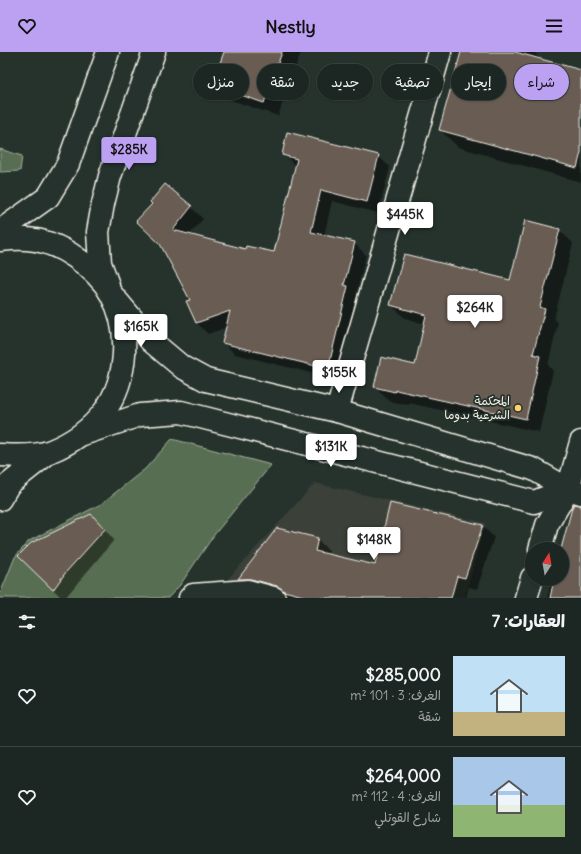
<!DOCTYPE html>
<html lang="ar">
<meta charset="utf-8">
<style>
:root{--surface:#1c2622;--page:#252e2a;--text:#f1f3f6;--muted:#a0a5a5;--line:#3a4340;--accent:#bca0f2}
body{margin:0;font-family:Delius,"Playpen Sans Arabic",sans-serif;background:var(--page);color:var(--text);direction:rtl;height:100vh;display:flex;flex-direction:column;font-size:15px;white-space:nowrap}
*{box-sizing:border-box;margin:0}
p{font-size:13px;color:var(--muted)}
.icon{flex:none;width:22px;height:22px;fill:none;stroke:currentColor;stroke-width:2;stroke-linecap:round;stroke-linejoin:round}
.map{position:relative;height:546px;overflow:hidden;direction:ltr}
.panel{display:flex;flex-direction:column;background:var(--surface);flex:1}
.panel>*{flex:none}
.guide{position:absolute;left:12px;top:12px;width:557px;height:36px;direction:rtl;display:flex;gap:8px}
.needle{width:26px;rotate:11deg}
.buttons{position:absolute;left:525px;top:490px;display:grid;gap:8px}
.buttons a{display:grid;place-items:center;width:44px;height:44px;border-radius:50%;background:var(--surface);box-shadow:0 1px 3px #0004,0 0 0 1px var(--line);font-size:20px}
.price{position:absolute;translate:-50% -34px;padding:0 9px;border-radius:4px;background:#fff;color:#222;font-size:13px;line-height:26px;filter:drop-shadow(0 1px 2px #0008)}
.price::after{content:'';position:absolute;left:50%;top:24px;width:12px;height:9px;margin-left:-6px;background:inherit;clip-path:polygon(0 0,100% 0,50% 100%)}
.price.selected{background:var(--accent);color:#111}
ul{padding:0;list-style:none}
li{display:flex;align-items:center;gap:12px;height:100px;padding:0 16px}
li+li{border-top:1px solid var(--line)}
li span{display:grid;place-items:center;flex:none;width:112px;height:80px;border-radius:0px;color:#555}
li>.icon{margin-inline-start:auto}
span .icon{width:48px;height:48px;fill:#fffc;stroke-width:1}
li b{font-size:17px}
h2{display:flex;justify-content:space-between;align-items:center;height:48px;padding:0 16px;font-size:17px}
.tag{padding:0 14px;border-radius:18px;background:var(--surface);box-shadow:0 1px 3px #0004,0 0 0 1px var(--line);font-size:14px;line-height:36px}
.tag.selected{background:var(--accent);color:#111}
header{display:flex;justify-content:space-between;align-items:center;height:52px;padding:0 16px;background:var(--accent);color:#111;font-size:18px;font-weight:800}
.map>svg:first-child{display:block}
.built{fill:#3a3f38}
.green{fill:#586e53;stroke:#a6b09e}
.shadow{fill:#0007}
.building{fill:#675c53;stroke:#f4f1e8}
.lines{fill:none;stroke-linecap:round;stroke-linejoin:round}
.minor-casing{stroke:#f4f1e8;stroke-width:25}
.tertiary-casing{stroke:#f4f1e8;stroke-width:25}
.secondary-casing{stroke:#f4f1e8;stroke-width:25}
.minor{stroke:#26332d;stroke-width:22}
.tertiary{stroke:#26332d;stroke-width:22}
.secondary{stroke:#26332d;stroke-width:22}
.poi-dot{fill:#ffd166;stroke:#26332d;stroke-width:1.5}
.labels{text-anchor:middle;stroke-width:3.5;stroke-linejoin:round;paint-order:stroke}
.poi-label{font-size:12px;fill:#f4f1e8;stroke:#26332d;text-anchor:end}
</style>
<header><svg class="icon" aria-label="menu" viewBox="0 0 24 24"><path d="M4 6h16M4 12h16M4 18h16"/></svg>Nestly<svg class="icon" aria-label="heart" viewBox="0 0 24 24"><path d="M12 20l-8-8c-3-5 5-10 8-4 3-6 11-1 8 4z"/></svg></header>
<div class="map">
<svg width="581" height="546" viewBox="0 0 581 546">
<rect width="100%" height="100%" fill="#26332d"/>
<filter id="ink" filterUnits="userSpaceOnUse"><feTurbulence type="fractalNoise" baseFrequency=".025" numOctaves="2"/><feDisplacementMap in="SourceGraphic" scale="8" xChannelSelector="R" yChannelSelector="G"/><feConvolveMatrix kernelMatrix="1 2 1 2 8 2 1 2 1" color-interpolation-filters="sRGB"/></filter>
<g filter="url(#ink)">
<path class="built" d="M315,431L485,471L465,546H245L217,539Z"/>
<path class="green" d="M0,97L22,104L20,119L0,120Z
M172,387L271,413L214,483L180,533L168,546H0V542L15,505L29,489L101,452L145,417Z"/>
<path class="shadow" d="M225,0H301L278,64L228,47L213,32Z
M462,0H534L543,9L581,19V130L458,95L440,78Z
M283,102L378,104L390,115L378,161L332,149L324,184L354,191L366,203L356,243L359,247L339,328L235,302L223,290L227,275L208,282L197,271L188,250L191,248L161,192L153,152L165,133L191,155L203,167L189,183L246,199L275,202L296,114Z
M559,178L573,191L554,267L558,271L548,313L553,319L539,380L409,351V353L389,349L375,335L416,314L425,272L405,266L391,253L511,229Z
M102,474L114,488L65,546H62L19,504Z
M482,474L494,485L477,537L469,535L466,546H291L264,538H250L239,527L278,477L317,487L329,499L328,503L376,514Z
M581,493V546H547L551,530L554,531L555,527H562Z"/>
<path class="building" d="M224,0H282L264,51L212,33Z
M461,0H515L581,18V100L577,116L439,78Z
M287,80L379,103L367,150L321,138L311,180L355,190L344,233L348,234L328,317L222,291L230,259L196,271L186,249L190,248L160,192L136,169L152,152L150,150L165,132L192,154L173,178L245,197L246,194L274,200L297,107L282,103Z
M525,168L560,177L540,255L545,257L533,302L540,304L526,367L396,338L395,340L374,335L381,305L415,313L426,263L390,253L404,202L510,228Z
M390,451L483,473L465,526L457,524L451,546H311L284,539L277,534L251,527H238L277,476L318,486L315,499L375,513Z
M574,452L581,453V546H550L554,527H562L561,497L572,456Z
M91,462L105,477L66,520L53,538L18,504L31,491Z"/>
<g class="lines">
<defs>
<path id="minor" d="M337,359L440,0
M568,437L581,390
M190,546L193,543L248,539L274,546"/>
<path id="tertiary" d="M113,244L151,289L182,315L206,328L337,359L533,417L568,437L581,441
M83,382L140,363L181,360L534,450L568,437
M540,497L547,473L568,437
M526,546L532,526"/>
<path id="secondary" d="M0,179L48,145L68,112L108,0
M0,188C9,187 18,186 27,187C44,188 62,196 75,205C88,214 103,227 111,242C131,277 128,327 104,360C91,377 71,391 51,399C36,405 16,404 0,403
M108,233L100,211L98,180L103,152L110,124L154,0
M0,447L9,432L48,401"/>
</defs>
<use href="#minor" class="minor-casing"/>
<use href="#tertiary" class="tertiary-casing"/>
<use href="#secondary" class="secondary-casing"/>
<use href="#minor" class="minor"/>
<use href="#tertiary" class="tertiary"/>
<use href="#secondary" class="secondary"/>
</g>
</g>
<circle class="poi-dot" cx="518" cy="356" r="4"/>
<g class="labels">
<g class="poi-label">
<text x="510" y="353">المحكمة<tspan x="510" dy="14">الشرعية بدوما</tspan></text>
</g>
</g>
</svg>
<div class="buttons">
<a><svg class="needle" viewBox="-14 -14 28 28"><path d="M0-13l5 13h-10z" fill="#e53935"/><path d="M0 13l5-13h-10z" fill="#a0a5a5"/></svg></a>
</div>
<b class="price selected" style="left:129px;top:119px">$285K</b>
<b class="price" style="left:405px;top:184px">$445K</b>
<b class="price" style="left:475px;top:277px">$264K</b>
<b class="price" style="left:141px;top:296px">$165K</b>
<b class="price" style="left:339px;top:342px">$155K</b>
<b class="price" style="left:331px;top:416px">$131K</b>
<b class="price" style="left:374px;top:509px">$148K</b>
<div class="guide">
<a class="tag selected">شراء</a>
<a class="tag">إيجار</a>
<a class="tag">تصفية</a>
<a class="tag">جديد</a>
<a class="tag">شقة</a>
<a class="tag">منزل</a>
</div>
</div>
<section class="panel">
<h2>العقارات: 7<svg class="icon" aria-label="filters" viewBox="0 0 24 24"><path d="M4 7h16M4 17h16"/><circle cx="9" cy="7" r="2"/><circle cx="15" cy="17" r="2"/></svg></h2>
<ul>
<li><span style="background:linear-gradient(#bfe0f5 70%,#c2b280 0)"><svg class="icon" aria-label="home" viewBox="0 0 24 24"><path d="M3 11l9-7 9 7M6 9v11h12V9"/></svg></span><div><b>$285,000</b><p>الغرف: 3 · 101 m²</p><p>شقة</p></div><svg class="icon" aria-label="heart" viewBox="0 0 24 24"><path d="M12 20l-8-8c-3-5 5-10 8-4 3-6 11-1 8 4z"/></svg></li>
<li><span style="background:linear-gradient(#a9c7e8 60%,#8fb573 0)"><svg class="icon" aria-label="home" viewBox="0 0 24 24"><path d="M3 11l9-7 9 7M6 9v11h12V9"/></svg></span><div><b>$264,000</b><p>الغرف: 4 · 112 m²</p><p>شارع القوتلي</p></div><svg class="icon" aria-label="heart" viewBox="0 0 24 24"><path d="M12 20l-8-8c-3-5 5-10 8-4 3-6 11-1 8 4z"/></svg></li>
</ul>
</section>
